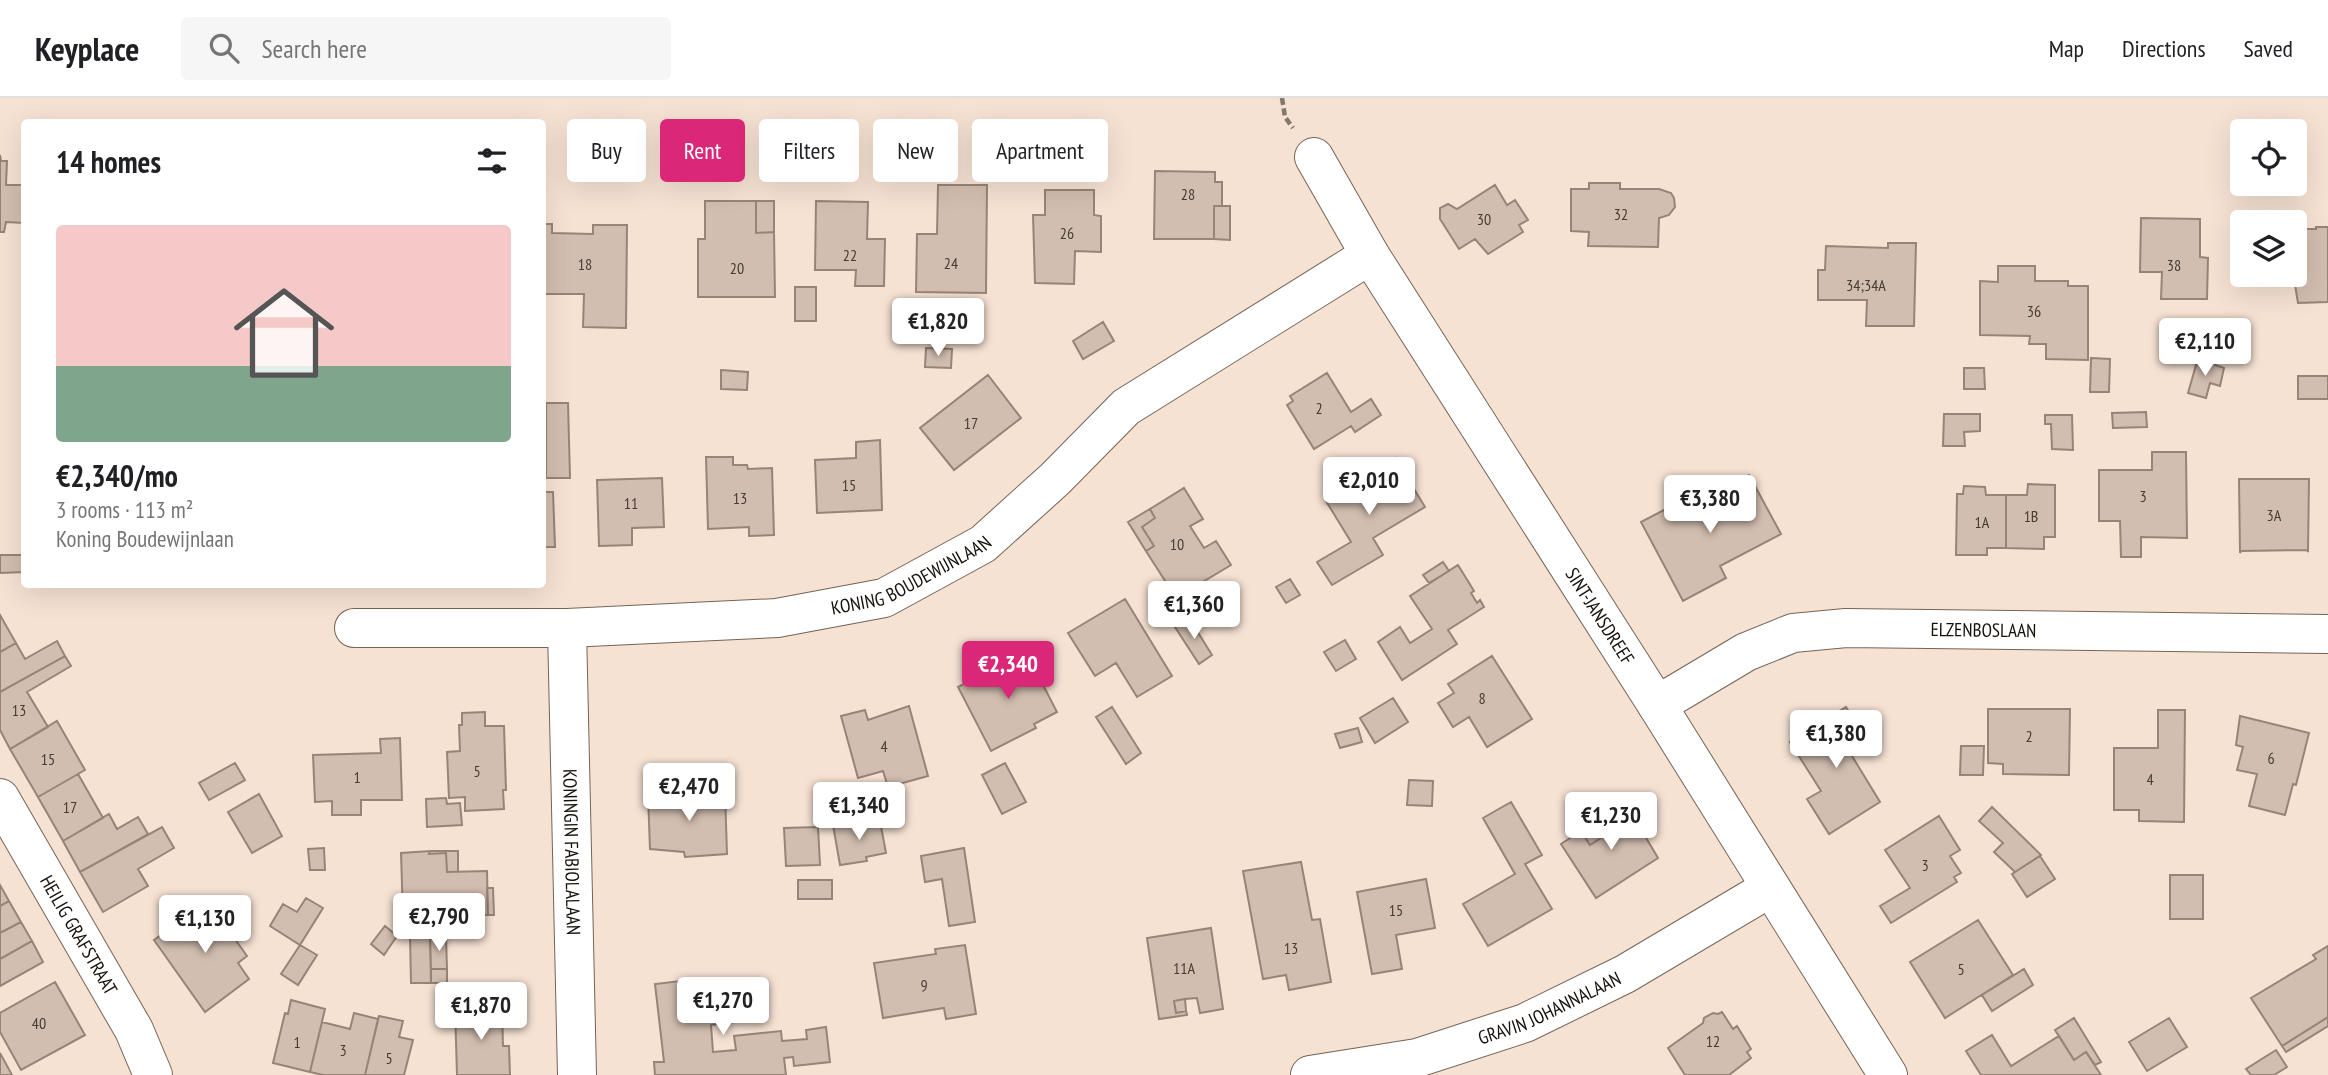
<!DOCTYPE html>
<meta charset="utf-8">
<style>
:root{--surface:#fff;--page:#f6f6f6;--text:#202124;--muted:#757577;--line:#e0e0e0;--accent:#db2777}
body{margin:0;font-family:"PT Sans Narrow",sans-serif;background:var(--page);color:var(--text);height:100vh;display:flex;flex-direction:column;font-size:26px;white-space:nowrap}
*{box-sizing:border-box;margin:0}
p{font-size:23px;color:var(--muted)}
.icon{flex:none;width:38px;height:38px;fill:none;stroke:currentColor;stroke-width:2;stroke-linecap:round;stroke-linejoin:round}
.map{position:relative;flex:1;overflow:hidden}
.drawer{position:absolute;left:21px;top:21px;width:525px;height:469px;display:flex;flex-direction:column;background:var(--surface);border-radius:7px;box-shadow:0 7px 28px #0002}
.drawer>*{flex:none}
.guide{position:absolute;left:567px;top:21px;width:665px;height:63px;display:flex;gap:14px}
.controls{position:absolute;left:2230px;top:21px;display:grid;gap:14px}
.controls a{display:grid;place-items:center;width:77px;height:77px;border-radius:7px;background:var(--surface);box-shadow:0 7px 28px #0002;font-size:35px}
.price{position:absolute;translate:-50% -60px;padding:0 16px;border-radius:7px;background:#fff;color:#222;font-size:23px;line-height:46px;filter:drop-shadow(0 2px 4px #0008)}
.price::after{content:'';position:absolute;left:50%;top:42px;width:21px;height:16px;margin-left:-10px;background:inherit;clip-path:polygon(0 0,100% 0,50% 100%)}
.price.selected{background:var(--accent);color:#fff}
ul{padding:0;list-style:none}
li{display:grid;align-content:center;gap:14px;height:371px;padding:0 35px}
li span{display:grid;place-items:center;height:217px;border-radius:7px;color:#555}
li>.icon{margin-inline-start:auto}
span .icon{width:126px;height:126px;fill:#fffc;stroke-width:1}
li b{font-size:30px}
h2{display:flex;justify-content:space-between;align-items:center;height:84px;padding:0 35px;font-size:30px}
.tag{padding:0 24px;border-radius:7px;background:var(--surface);box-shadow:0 7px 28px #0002;font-size:24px;line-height:63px}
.tag.selected{background:var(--accent);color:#fff}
header{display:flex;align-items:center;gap:42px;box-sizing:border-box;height:98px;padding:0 35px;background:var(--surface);border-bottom:2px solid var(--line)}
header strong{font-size:33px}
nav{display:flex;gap:38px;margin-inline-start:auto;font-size:24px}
.search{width:490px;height:63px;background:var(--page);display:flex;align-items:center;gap:18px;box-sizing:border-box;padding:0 24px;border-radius:7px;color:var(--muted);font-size:26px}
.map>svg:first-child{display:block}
.building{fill:#d2beb0;stroke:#978476;stroke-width:2}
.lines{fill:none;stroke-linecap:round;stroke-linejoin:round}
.minor-casing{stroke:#756456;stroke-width:40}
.path{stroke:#84776c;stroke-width:4.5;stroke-dasharray:7 3.5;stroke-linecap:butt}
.minor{stroke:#fff;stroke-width:38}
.labels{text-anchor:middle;stroke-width:6;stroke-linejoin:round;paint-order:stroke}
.number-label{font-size:16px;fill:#453c34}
.street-label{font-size:19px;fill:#16100a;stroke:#f6e2d3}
</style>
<header>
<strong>Keyplace</strong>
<div class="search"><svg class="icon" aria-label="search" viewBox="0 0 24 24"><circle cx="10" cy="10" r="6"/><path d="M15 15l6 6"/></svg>Search here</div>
<nav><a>Map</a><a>Directions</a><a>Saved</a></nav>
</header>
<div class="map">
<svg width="2328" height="977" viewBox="0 0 2328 977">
<rect width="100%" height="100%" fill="#f6e2d3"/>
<path class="building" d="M0,57L1,63H7L6,87H24V125L6,124L4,134H0Z
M1155,73L1215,74V84H1222V108H1214V141H1154Z
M1589,85H1620V91H1659L1671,95L1674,100L1675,109L1669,117L1659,120L1658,149L1588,148L1589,134L1571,133V91H1589Z
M938,87H987L986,195L916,194L917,136H937Z
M1495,87L1507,107L1515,102L1528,122L1519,127L1523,134L1488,156L1475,141L1459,151L1440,121V110L1448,106L1457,111Z
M1045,92H1094V117L1101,118V154L1075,153L1074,186L1035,185L1033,117H1045Z
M705,103H756V135L774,134L775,199H698V141H705Z
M756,103H774V134L756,135Z
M816,103L868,104L867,141H885L884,188H855L856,172H815Z
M1214,108H1230V142L1214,141Z
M2141,120L2200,121V159L2208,160L2207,201H2161L2162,174H2140Z
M542,126H552V135L593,136V127H627L626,230L583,229L584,196H542Z
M2316,129H2328V204L2298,205L2295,187L2296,131H2316Z
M1888,145H1916L1914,228H1866L1867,202H1818V172H1825L1826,148L1888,150Z
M1998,168H2035V183H2068V188H2088V262L2046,261V246H2029L2030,238L1980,237V183L1998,184Z
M795,189H816V223H795Z
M1103,224L1114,243L1083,261L1073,243Z
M925,226L951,227V241L925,240Z
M926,250L952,251L951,270L925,269Z
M2091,260L2110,261L2109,294H2090Z
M2198,260L2216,265L2215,267L2224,270L2220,288L2210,285L2206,300L2188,295Z
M1964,270H1984L1985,291H1964Z
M721,272L748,274L747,292L721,291Z
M1327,275L1351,314L1371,301L1381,317L1355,334L1351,328L1314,351L1287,307L1293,303L1290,298Z
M988,277L1021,320L954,372L920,330Z
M2298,278H2328V301H2298Z
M546,305H568L570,380H546Z
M2146,314L2147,329L2113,330L2112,315Z
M1944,316H1980V333L1964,334L1965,348H1943Z
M2045,317H2072L2073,352L2052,351L2051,326H2045Z
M880,342L882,412L817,415L815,362L856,360V344Z
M2152,354H2186L2187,440L2141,439V459H2121L2120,423H2099V372H2152Z
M706,359H733V367H747L748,371L772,370L774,437L749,438V429L708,431Z
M1395,360L1425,409L1373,440L1383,457L1332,487L1317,464L1351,444L1326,403Z
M1749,377L1781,436L1720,468L1726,480L1683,503L1641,424L1687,400L1691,408Z
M662,380L664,429L632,430V447L599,448L597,382Z
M2239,381H2309L2308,454L2307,452L2241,453L2240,455Z
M2028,386L2055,387V439H2044V451L2006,450V397H2027Z
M1964,388L1985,389L1986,397H2006V450H1987V457H1956L1957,396H1963Z
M1184,390L1203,421L1190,428L1204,450L1216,443L1231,467L1176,500L1146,453L1154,448L1142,429L1155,420L1150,411Z
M542,394H553L555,449H542Z
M1150,411L1155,420L1142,429L1154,448L1146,453L1128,424Z
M0,457H24V474L0,475Z
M1443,464L1449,473L1429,485L1423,477Z
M1458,467L1474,493L1471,495L1477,505L1480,502L1484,509L1448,532L1457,546L1402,582L1378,544L1400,529L1410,545L1432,531L1410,498Z
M1290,481L1300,497L1286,505L1276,489Z
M1125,501L1172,578L1137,599L1116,565L1095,578L1068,535Z
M0,517L16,545L0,554Z
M1189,520L1212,557L1199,566L1175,529Z
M1345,542L1356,561L1336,573L1324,554Z
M57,543L65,558L0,594V554L16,545L25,561Z
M1026,554L1057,614L1034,626L1036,630L991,653L958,589Z
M65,558L71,568L27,594L48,629L10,651L0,632V594Z
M1492,558L1532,621L1487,649L1469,619L1453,629L1438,605L1454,595L1448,586Z
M1393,600L1408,624L1375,645L1360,620Z
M909,608L928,678L888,689L883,673L858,680L841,618L865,612L868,622Z
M1112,609L1141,655L1126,666L1096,619Z
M1846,609L1870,647L1852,658L1880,704L1829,736L1807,701L1821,693L1790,644Z
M1988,611H2070L2069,677L2003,676V666L1988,665Z
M2158,612H2185L2184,724L2139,723V712H2114V650H2158Z
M485,614V628H504L506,692H503L504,711L465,713V699L449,700L447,654L460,653L459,627H462V615Z
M2240,618L2309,635L2296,687L2293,686L2285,717L2249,708L2257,676L2237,672L2243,649L2236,647Z
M57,623L85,672L38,699L10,651Z
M1358,630L1362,644L1340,650L1335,636Z
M400,640L402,702H361V717H332V703L315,704L313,657L381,655L380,641Z
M1961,648H1984L1983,677H1960Z
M235,665L245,682L209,702L199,685Z
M1005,665L1026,704L1002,716L982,677Z
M78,676L103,720L63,743L38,699Z
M1409,682L1433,683L1432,708L1407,707Z
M725,694L727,756L685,759L684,754L650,751L648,697Z
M259,696L282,738L252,755L228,714Z
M446,700L447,706L460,705L462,727L427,729L426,701Z
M1511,704L1542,757L1525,766L1552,811L1488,848L1463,806L1515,776L1483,720Z
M1626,706L1658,760L1596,800L1561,746L1581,733L1590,747L1610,734L1601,720Z
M1992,709L2041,757L2015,774L1994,754L2003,745L1979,723Z
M109,716L117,731L138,719L148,736L80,774L63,743Z
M1939,718L1960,752L1950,758L1961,775L1954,779L1957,784L1891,825L1880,808L1910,790L1885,752Z
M1601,720L1610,734L1590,747L1581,733Z
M860,723V727L880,723L886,755L866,759L867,763L840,767L833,727Z
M162,729L174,750L138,771L148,788L103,814L80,774Z
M818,729L820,767L786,768L784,730Z
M324,750L325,772H310L308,751Z
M964,750L975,824L949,828L942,781L925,784L921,758Z
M430,753L429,756L446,755L447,774L487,773L488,817L403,819L401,755Z
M430,753H458V774H447L446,755L429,756Z
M2040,758L2055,781L2027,799L2012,776Z
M1301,764L1312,822L1320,821L1331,884L1289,892L1286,877L1263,881L1243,773Z
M2170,777H2203V821H2170Z
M1426,781L1435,830L1396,837L1402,871L1372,876L1357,794Z
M798,782H832V801H798Z
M0,787L9,803L0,808Z
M487,790H493L494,817H488Z
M306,800L323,810L300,847L270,828L283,806L297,814Z
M212,801L239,838L235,841L247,858L238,865L249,881L205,914L154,842Z
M9,803L21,824L0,835V808Z
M1978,822L2013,877L1945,920L1910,864Z
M21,824L32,843L0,861V835Z
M385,828L397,838L384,857L371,846Z
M1211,830L1223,911L1200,915L1197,900L1185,901L1174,903L1176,915L1186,913L1187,917L1159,921L1147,840Z
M446,838L447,871H431L430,839Z
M410,839H430L431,885H411Z
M32,843L43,864L0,888V861Z
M300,847L317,857L298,887L281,876Z
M965,847L976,916L946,921L944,910L883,920L874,865L936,856L935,851Z
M2328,848V919L2282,948L2251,900L2316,861L2313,857Z
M431,871H447V885H431Z
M2024,871L2033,887L1992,913L1982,897Z
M705,880L706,891L730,888L735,924L711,927L713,954L736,952L734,938L781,933L782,943L807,941L806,932L826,929L830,964L794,968L793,959L784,960L786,977H655L654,964H664L655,886Z
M55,884L85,937L21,972L0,934V915Z
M1185,901L1186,913L1176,915L1174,903Z
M291,902L325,911L310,974L273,965L285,915L288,916Z
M502,908L503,948H509L510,977H457L455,910Z
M1722,914L1733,931L1737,928L1751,951L1747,954L1751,960L1729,977H1685L1668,950L1703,925L1704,920L1713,915L1718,916Z
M354,915L378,921L365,977H323L310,974L322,924L350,931Z
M379,918L403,923L399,939L413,942L404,977H365Z
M2328,919V928L2286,954L2282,948Z
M2074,920L2101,964L2095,967L2086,954L2074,962L2055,932Z
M2169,920L2187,949L2147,973L2129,944Z
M1992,937L2011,968L2059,938L2074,962L2086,954L2101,977H1981L1966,953Z
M2276,952L2287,969L2274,977H2251L2246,971Z
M0,955L12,977H0Z"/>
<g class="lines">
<defs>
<g id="minor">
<path id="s1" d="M1314,59L1370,157L1657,607L1888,977"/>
<path id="s2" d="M354,530H567L777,520L884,500L983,446L1055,381L1126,309L1370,157"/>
<path id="s3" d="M567,530L577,977"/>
<path id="s4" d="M1657,607L1746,554L1793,535L1846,530L2328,536"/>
<path id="s5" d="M0,700L134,932L153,977"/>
<path id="s6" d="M1310,977L1417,960L1525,925L1625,876L1770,790"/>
</g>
</defs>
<use href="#minor" class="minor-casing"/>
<path class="path" d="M1282,0L1285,19L1293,30"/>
<use href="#minor" class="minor"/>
</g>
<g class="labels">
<g class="number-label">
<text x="1188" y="102">28</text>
<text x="1621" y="122">32</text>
<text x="1484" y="127">30</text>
<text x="1067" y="141">26</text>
<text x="850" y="163">22</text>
<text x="951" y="171">24</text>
<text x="585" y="172">18</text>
<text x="2174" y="173">38</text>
<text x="737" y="176">20</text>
<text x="1866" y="193">34;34A</text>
<text x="2034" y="219">36</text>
<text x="1319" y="316">2</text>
<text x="971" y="331">17</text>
<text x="849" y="393">15</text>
<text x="2143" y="404">3</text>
<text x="740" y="406">13</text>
<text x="631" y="411">11</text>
<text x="2274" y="423">3A</text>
<text x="2031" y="424">1B</text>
<text x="1982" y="430">1A</text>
<text x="1177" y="452">10</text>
<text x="1482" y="606">8</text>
<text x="19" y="618">13</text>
<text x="2029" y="644">2</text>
<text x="884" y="654">4</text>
<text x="2271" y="666">6</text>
<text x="48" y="667">15</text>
<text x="477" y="679">5</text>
<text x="357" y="685">1</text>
<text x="2150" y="687">4</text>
<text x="70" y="715">17</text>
<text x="1925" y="773">3</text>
<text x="1396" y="818">15</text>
<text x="1291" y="856">13</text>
<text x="1184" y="876">11A</text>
<text x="1961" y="877">5</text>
<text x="924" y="893">9</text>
<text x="39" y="931">40</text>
<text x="1713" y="949">12</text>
<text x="297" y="950">1</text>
<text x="343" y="958">3</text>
<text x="389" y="966">5</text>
</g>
<g class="street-label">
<text dy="7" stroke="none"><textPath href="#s2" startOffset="565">KONING BOUDEWIJNLAAN</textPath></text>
<text dy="7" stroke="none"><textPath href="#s1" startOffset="541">SINT-JANSDREEF</textPath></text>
<text dy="7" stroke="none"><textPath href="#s4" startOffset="345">ELZENBOSLAAN</textPath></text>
<text dy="7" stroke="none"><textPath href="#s3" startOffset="224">KONINGIN FABIOLALAAN</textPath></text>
<text dy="7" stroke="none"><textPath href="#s5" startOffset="158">HEILIG GRAFSTRAAT</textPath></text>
<text dy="7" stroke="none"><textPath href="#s6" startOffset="250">GRAVIN JOHANNALAAN</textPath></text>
</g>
</g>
</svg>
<div class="controls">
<a><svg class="icon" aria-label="locate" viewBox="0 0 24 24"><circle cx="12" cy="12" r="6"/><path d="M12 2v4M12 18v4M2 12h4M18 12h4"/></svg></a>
<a><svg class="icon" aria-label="layers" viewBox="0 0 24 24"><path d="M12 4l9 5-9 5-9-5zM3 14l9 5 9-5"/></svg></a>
</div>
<b class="price" style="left:938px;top:260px">€1,820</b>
<b class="price" style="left:2205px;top:280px">€2,110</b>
<b class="price" style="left:1369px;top:419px">€2,010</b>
<b class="price" style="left:1710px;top:437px">€3,380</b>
<b class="price" style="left:1194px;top:543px">€1,360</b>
<b class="price selected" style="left:1008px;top:603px">€2,340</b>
<b class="price" style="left:1836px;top:672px">€1,380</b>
<b class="price" style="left:689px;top:725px">€2,470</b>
<b class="price" style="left:859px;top:744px">€1,340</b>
<b class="price" style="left:1611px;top:754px">€1,230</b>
<b class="price" style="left:439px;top:855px">€2,790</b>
<b class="price" style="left:205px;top:857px">€1,130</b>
<b class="price" style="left:723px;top:939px">€1,270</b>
<b class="price" style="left:481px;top:944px">€1,870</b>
<div class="guide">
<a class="tag">Buy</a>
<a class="tag selected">Rent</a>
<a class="tag">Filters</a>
<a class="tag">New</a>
<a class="tag">Apartment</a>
</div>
<section class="drawer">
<h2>14 homes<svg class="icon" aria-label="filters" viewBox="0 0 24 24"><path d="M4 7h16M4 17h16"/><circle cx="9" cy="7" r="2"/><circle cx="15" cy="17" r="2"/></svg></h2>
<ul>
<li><span style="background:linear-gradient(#f6c9c9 65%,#7fa58c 0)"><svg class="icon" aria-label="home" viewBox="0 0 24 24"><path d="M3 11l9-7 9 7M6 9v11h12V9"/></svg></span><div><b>€2,340/mo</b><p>3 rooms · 113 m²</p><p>Koning Boudewijnlaan</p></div></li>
</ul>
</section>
</div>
